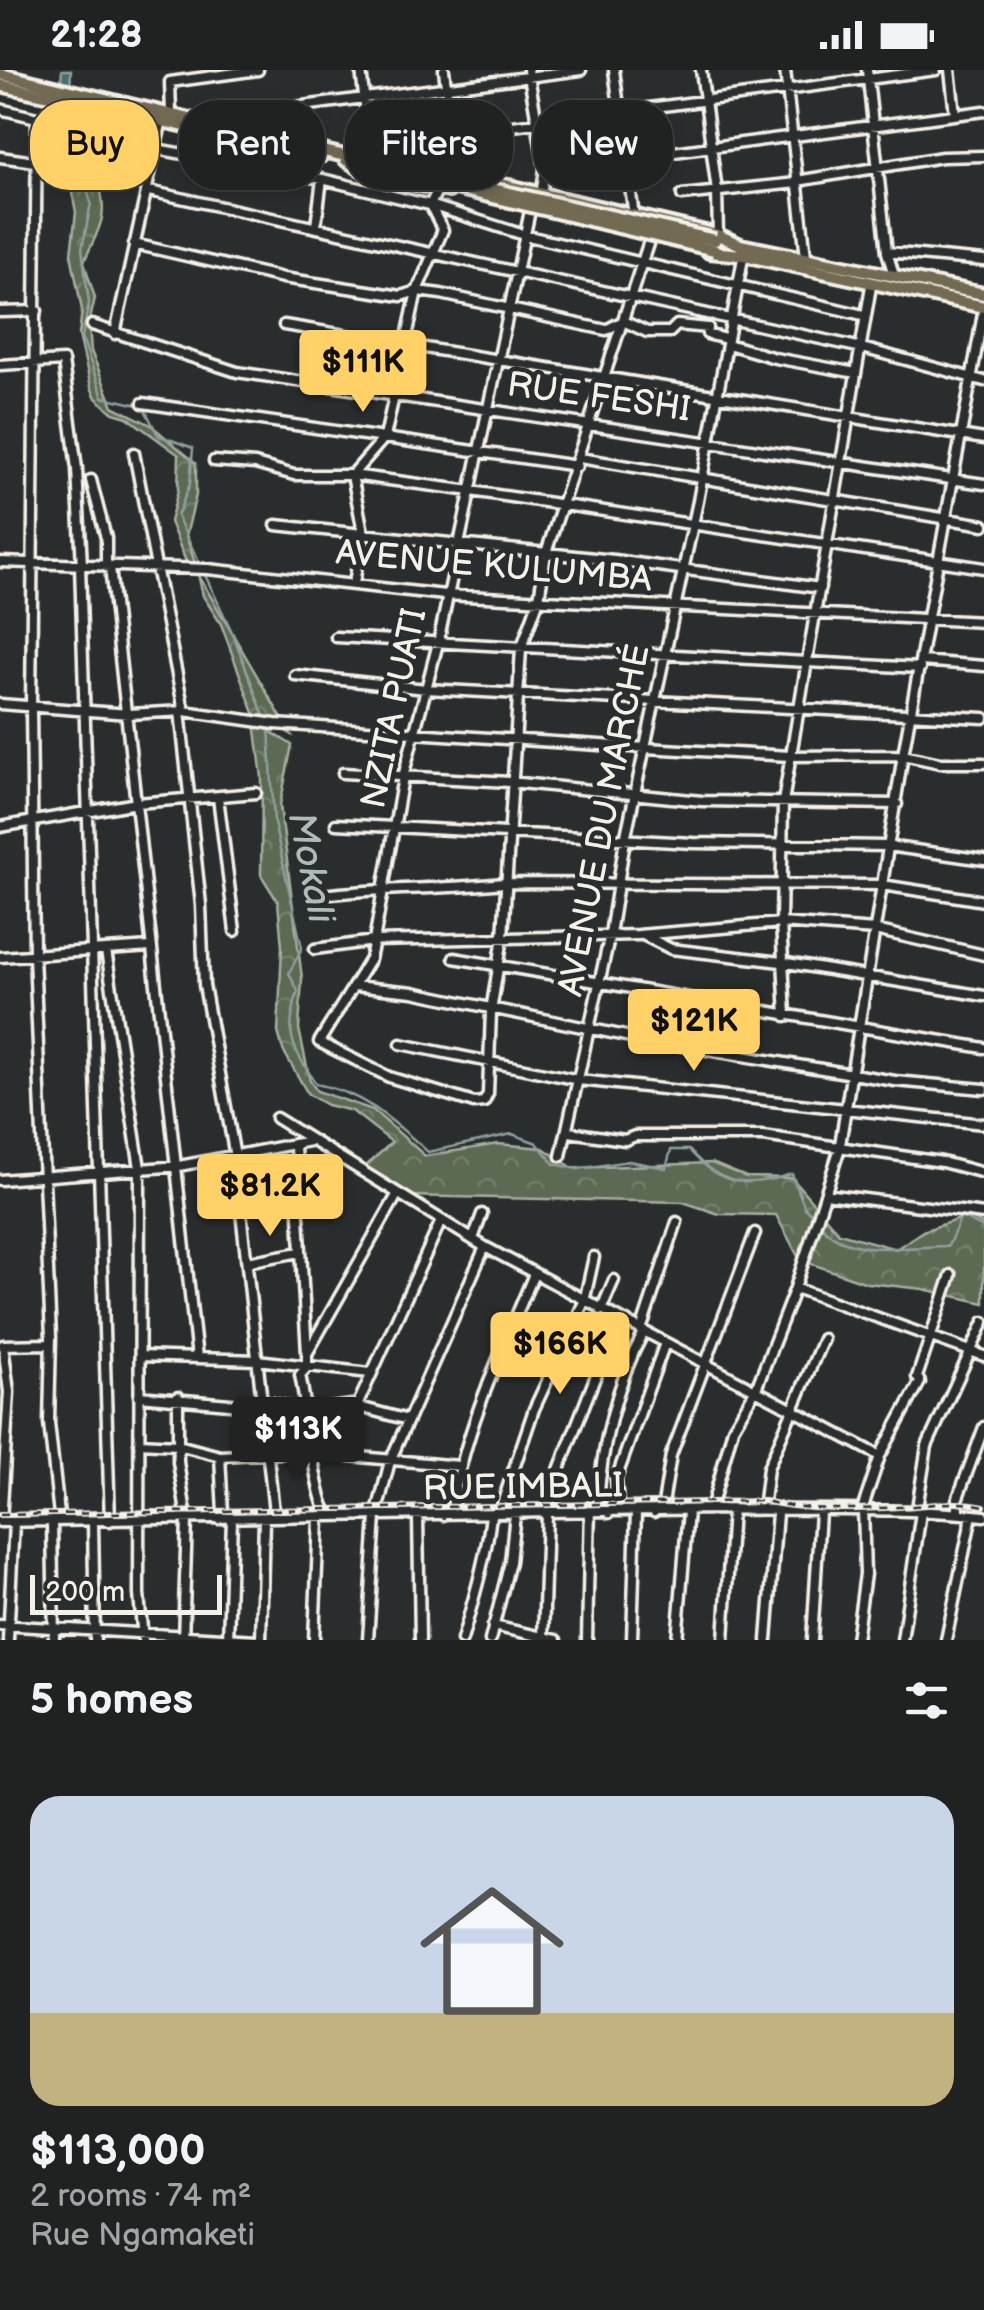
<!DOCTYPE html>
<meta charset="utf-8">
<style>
:root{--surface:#202222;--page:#282a2a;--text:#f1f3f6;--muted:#a2a4a5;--line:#3d3f40;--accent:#ffd166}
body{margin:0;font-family:"Balsamiq Sans",sans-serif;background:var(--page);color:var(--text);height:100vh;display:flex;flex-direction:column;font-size:38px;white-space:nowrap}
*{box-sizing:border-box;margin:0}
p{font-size:32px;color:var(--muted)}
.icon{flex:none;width:55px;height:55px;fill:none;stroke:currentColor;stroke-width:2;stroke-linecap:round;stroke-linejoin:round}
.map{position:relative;height:1570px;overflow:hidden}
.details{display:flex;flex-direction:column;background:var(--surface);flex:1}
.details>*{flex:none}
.hud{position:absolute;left:30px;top:30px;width:925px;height:90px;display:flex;gap:20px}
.scale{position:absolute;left:30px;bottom:25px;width:192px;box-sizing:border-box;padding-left:10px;border:5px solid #f4f1e8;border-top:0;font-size:28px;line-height:35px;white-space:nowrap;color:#f4f1e8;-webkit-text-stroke:8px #2a2d2e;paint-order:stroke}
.price{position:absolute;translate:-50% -85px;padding:0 22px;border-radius:10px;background:var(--accent);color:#111;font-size:32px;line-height:65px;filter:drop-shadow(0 2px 5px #0008)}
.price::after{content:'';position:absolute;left:50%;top:60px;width:30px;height:22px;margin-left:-15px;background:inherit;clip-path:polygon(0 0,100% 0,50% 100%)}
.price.active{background:#222;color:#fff}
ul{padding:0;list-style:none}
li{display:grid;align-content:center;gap:20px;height:530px;padding:0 30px}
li+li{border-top:2px solid var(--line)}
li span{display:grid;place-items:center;height:310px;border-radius:30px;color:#555}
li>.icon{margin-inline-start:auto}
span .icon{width:180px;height:180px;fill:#fffc;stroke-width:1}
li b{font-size:42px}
h2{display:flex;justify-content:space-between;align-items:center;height:120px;padding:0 30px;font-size:42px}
.tag{padding:0 35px;border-radius:40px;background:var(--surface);box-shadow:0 5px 15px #0003,0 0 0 2px var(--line);font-size:35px;line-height:90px}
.tag.active{background:var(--accent);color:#111}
.status{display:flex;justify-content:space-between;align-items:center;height:70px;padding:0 50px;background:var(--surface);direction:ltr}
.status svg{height:28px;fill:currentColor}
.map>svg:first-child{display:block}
.forest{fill:url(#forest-crowns);stroke:#a8ae9e;stroke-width:2.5}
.water{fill:#4b6a6d;stroke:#8fa09e;stroke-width:2.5}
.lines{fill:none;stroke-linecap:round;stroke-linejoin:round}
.stream{stroke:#8fa09e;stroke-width:2.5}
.minor-casing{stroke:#f4f1e8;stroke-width:15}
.highway-casing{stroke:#f4f1e8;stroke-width:18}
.minor{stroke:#2a2d2e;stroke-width:8}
.highway{stroke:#736b52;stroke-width:10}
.rail-casing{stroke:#f4f1e8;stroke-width:6}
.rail{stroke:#2a2d2e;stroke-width:2.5;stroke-dasharray:8;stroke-linecap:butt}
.highway-bridge-casing{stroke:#f4f1e8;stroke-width:18;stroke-linecap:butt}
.highway-bridge{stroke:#736b52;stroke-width:10}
.labels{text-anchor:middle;stroke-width:9;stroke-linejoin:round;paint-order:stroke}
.street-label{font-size:35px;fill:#f4f1e8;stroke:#2a2d2e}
.water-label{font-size:38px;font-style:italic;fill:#b0bbb7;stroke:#2a2d2e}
</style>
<div class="status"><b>21:28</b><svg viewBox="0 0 49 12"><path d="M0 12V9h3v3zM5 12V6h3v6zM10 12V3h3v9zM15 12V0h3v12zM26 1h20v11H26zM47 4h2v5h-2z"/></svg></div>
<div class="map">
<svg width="984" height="1570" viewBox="0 0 984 1570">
<defs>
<pattern id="forest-crowns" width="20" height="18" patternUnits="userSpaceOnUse" patternTransform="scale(2.5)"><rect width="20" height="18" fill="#5b6a53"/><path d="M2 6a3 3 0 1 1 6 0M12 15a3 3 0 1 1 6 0" fill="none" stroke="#73806c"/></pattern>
</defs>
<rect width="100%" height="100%" fill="#2a2d2e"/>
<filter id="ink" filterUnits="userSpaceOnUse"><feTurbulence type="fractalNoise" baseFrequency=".01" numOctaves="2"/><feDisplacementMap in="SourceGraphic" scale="20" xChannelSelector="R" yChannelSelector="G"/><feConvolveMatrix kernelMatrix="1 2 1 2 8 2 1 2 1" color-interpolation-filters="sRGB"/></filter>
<g filter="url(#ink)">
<path class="forest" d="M72,91L84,107L99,113C109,149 98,159 84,192L95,228L89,254L91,281L113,336L151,355L196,393V425L186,466L200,508L291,664L254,643L221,554L203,526L198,504L185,489L170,452L178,420L179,385L127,347L113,343L96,328L91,317L79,265L82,240L71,184L76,142L66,93Z
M255,652L292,675L280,735L302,908L299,959L310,1011L317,1021L373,1040L425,1086L498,1074L543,1078L573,1098L712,1093L746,1107L792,1108L839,1163L896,1179L923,1161L968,1146L984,1155V1233L923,1219L867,1213L800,1190L776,1145L719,1144L683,1132L404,1126L366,1096L392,1072L352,1041L327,1035L308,1024L283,980L278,962L282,877L278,832L261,805L262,708Z"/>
<path class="water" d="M62,0H71L68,68L82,104L56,65Z"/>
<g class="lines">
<path class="stream" d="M79,92L91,133L82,179L89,233L82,268L103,327L143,336L158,365L193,378L190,414L177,446L233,564L265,649
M269,656L274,753L302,878L289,903L298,921C284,968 292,975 316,1014C364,1023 392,1050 428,1082L512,1064L537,1073L554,1094L578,1099L629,1091L666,1098L671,1080H689C722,1117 746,1118 792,1104L805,1138L816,1147
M820,1153C842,1189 913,1176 948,1176L961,1147L984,1158"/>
<defs>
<path id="minor" d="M361,0L370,77
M444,0L457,104
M528,0L545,99L541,126
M614,0L634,146
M701,0L717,121L718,165
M785,0L806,187
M867,0L887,182L894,205
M950,0L955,44
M287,38L581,0
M0,39L37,48L31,637L34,886L51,1267L49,1353L59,1445L52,1452L54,1570
M171,44L170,12L258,0
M73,64L322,109L430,135L524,165L863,245
M369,75L936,0
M0,87L35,92
M545,99L984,41
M797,111L942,87L984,86
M149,121L862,278L984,311
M682,125L797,113
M531,136L438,573L403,707L374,871L370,889L319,972L389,1007L474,1033L484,1032L488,1024L491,941L503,867L521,579L539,529L546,483L650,168
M316,156L322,109
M134,174L283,208L401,226L417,221L441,224L606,260L623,251L647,262H670L677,255L708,258L707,264L726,269L728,274L775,288L856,303
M887,182L984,191
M0,242L37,241
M92,255L237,302L984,414
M284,255L984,369
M115,264L161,54
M0,295L63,291L77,399L82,496
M143,333L577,396
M134,383L184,641
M580,388L984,455
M214,391L255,394L294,405H352L471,421L984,498
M91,410L106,468V497
M276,455L614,490L820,518
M0,492L208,499L445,525L984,552
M80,495L110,1451
M110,497L197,1288
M354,513L363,462L352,405L385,367L417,221L443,160L430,135L438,119
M336,567L920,598
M921,591L984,596
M295,605L426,619L984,648
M0,634L129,644L184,641L275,654L646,678L790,686L903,685L940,693H984
M180,641L201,835L204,915L235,1087L274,1442L264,1449L261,1570
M343,703L510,712L702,731L897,734
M218,727L235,861
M336,754L693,773L888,776L984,790
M0,757L137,733L256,723
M323,825C383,817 443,820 504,813L882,815L984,831
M643,865L671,879L781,892L984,926
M315,879L374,871L638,865L781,853L875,860L984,885
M106,881L140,1098L139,1524L143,1570
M0,887L151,877
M454,888L984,978
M354,916L413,922L640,969L895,1011L984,1019
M786,946L781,853L783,732L871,216
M401,974L579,1010L984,1054
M276,1048L485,1177L880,1386
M569,1062L625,1070L635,1066H763L942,1092L984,1103
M295,1077L307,1283V1297L300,1305C307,1336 314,1420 326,1440L319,1449L314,1570
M561,1086L610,864L625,770L698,431L743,188
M0,1110L179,1096L310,1071
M825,1124L984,1144
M473,1169L482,1144
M247,1192L300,1182
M795,1218L984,1286
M601,1240L614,1210
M641,1260L677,1152
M3,1275L48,1274
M308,1282L397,1125
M140,1286L257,1290L370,1303
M139,1326L241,1335L261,1330L308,1341L352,1335L408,1350
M178,1327V1392L186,1443L179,1449
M357,1336L441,1151
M139,1373L178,1375L220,1386L305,1382L459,1396
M917,1438L927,1376L984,1252
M711,1439L733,1358L756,1319L795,1218L839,1081L903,685L984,238
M756,1439L764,1431L768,1398L823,1269
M958,1440L957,1430L984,1357
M654,1442L663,1434L671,1385L755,1163
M609,1443L618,1435L616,1409L665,1273
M443,1445L452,1438C466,1355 502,1280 534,1204
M418,1446L420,1570
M219,1449L223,1443L220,1386
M93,1451L95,1570
M0,1452L711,1439C803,1441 895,1437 984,1446
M1,1452L9,1322L3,1275
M0,1555L257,1570
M493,1556L556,1570
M8,1570L14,1452
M183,1570L187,1450
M228,1570L232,1449
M368,1570L376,1446L390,1391L485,1177
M462,1570C474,1527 486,1489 491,1445L501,1437L534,1339L584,1232L594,1187
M490,1570L510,1492L515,1444
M543,1570L547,1444L553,1415L618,1249
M587,1570L590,1437L598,1435C601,1378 616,1313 644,1262
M632,1570L636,1442
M677,1570L688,1441
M724,1570L732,1439
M767,1570L777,1443
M812,1570L820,1442
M856,1570L865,1504L863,1437L880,1386L920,1312L917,1307L951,1205
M902,1570L921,1442
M946,1570L972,1445"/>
<path id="highway" d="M0,4L349,87
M0,15L321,86
M345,86H371L457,104L718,165L743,176
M346,90L369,104L449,121
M740,175L984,224
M709,182L743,185
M739,184L984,237"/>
</defs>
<use href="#minor" class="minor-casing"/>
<use href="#highway" class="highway-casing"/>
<use href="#minor" class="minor"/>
<use href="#highway" class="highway"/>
<defs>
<path id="rail" d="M0,1445L764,1431C807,1441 854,1440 898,1437C929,1436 953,1429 984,1436"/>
</defs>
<use href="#rail" class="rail-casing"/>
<use href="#rail" class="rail"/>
<defs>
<path id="highway-bridge" d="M381,100L714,180
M409,100L715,170"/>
</defs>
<use href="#highway-bridge" class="highway-bridge-casing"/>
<use href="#highway-bridge" class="highway-bridge"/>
</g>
</g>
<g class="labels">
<g class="street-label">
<text transform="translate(599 326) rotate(8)" y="12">RUE FESHI</text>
<text transform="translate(494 495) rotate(5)" y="12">AVENUE KULUMBA</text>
<text transform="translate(393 638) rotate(-78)" y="12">NZITA PUATI</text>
<text transform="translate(603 750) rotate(-79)" y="12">AVENUE DU MARCHÉ</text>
<text transform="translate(523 1416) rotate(-1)" y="12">RUE IMBALI</text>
</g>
<g class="water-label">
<text transform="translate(312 797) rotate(79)" y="13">Mokali</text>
</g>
</g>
</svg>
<div class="scale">200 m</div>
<b class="price" style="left:363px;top:345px">$111K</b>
<b class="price" style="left:694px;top:1004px">$121K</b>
<b class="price" style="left:270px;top:1169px">$81.2K</b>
<b class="price" style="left:560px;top:1327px">$166K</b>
<b class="price active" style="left:298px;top:1412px">$113K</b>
<div class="hud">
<a class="tag active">Buy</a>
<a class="tag">Rent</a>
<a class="tag">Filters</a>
<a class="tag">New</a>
</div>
</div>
<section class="details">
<h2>5 homes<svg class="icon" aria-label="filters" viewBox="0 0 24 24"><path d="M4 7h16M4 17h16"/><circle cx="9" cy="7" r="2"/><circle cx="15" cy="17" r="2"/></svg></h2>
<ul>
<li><span style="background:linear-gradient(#c9d6e8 70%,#c2b280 0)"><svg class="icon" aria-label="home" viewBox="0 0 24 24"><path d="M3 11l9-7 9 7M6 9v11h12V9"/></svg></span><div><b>$113,000</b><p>2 rooms · 74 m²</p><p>Rue Ngamaketi</p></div></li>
</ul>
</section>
